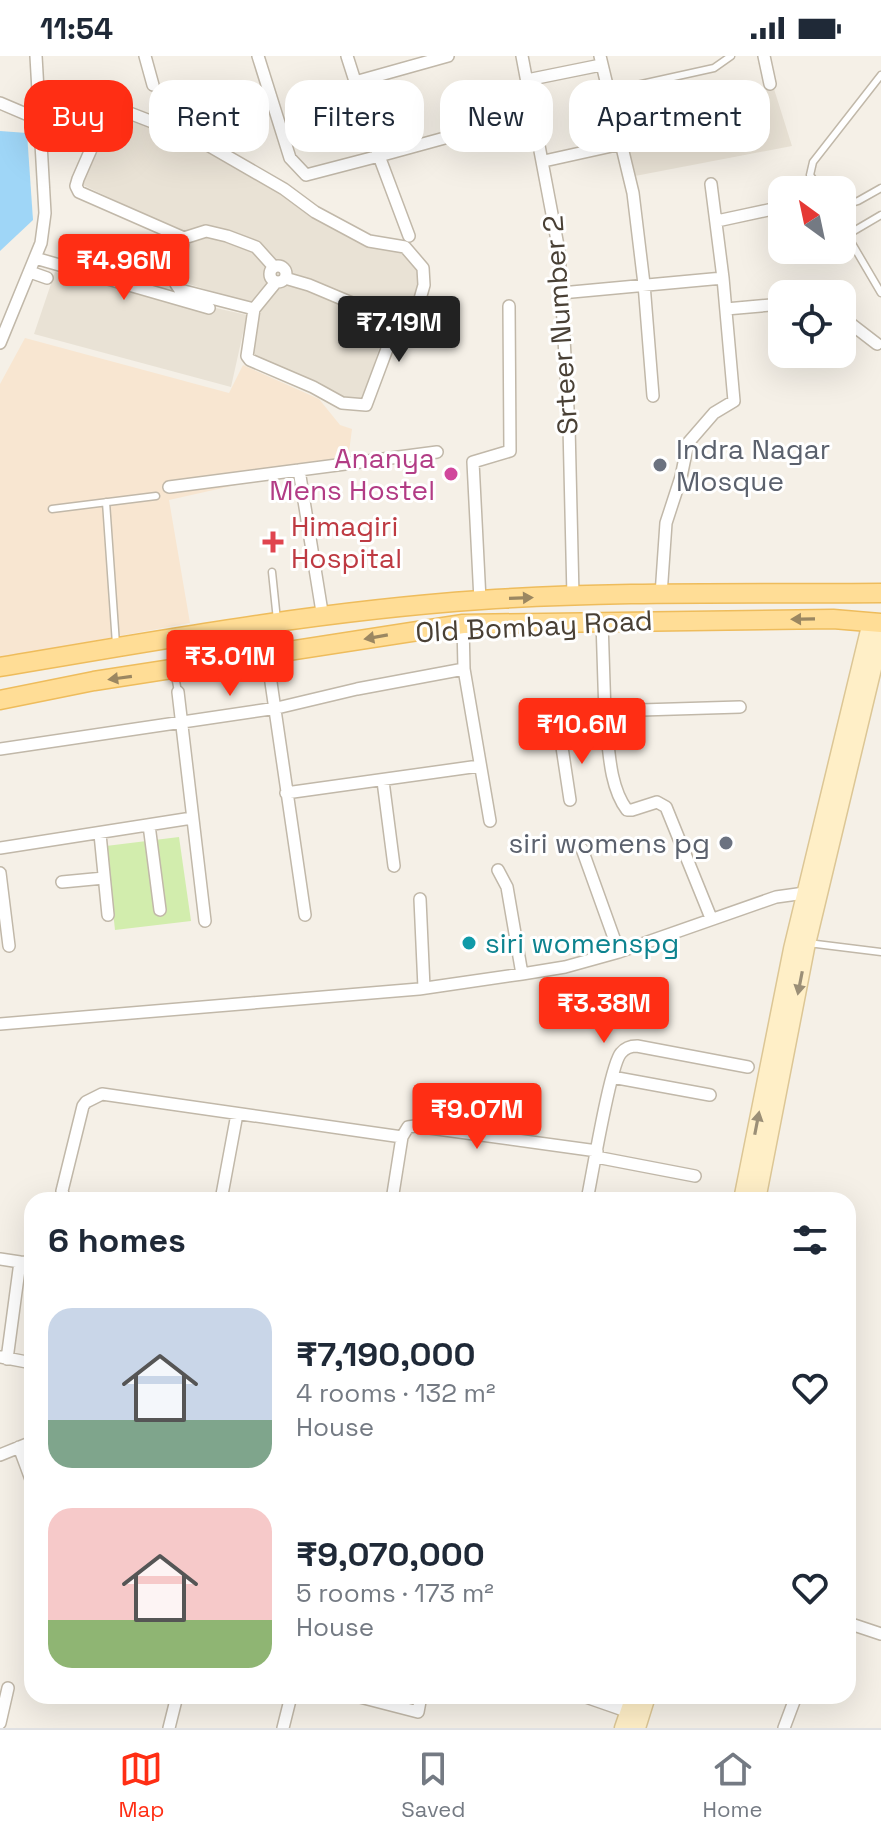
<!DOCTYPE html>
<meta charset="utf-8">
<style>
:root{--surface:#fff;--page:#f6f6f7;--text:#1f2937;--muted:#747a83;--line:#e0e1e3;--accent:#ff2e14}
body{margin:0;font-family:"Space Grotesk",sans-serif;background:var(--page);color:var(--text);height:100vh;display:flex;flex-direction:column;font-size:30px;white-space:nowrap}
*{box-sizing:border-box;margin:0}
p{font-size:26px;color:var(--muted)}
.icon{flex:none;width:44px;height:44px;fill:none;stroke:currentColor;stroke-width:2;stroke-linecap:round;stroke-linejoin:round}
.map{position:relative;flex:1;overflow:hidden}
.sheet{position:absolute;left:24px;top:1136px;width:832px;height:512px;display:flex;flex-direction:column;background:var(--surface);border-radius:24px;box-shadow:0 8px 32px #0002}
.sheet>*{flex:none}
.hud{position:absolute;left:24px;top:24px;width:834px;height:72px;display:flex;gap:16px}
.needle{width:52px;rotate:327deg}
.tools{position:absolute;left:768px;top:120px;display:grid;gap:16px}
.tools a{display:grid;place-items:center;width:88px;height:88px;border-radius:16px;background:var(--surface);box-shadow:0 8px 32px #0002;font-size:40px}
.price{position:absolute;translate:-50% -68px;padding:0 18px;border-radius:8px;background:var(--accent);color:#fff;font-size:26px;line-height:52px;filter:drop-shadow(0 2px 4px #0008)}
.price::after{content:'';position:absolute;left:50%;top:48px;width:24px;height:18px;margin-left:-12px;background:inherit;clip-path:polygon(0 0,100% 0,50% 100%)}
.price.current{background:#222;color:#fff}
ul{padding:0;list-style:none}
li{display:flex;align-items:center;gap:24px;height:200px;padding:0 24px}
li span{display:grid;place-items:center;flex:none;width:224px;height:160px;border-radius:24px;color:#555}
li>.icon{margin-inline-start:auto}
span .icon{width:96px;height:96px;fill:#fffc;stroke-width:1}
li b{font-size:34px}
h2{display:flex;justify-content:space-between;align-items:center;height:96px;padding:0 24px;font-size:34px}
.pill{padding:0 28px;border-radius:24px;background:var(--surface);box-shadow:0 8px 32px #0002;font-size:28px;line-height:72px}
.pill.current{background:var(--accent);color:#fff}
.status{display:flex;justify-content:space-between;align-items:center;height:56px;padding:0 40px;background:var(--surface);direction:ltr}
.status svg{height:22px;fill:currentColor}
.tab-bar{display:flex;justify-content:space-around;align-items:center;height:112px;border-top:2px solid var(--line);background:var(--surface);font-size:22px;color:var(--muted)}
.tab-bar a{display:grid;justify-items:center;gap:4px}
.tab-bar .current{color:var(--accent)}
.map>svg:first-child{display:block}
.residential{fill:#e9e2d5}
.commercial{fill:#f8e6d1}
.green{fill:#d2edad}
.water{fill:#9fd6f7}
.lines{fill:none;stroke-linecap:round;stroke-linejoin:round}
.lane-casing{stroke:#c1b8a9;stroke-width:9}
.street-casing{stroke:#c1b8a9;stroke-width:14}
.secondary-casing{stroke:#dcc695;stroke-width:19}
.primary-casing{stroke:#eebc5c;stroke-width:21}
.lane{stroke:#fff;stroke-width:6}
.street{stroke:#fff;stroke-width:11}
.secondary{stroke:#ffefc7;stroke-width:16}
.primary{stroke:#ffdd96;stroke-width:18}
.oneway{fill:#9b8761}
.oneway2{fill:#9b8f77}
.worship-dot{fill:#6b7280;stroke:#fff;stroke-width:3}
.hotel-dot{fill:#d1479c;stroke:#fff;stroke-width:3}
.health-dot{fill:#e0444e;stroke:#fff;stroke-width:3}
.culture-dot{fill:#0f9aa8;stroke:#fff;stroke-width:3}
.labels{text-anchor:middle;stroke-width:6;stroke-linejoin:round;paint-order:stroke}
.street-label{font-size:28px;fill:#494035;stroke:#fff}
.worship-label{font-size:28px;fill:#5b616d;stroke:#fff;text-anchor:start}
.hotel-label{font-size:28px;fill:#b23c85;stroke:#fff;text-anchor:end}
.health-label{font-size:28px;fill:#be3a42;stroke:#fff;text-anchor:start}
.culture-label{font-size:28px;fill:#0d838f;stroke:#fff;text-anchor:start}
</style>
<div class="status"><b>11:54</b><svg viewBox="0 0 49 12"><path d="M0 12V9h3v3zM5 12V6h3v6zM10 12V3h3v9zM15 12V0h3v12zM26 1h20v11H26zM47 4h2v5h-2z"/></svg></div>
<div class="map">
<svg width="881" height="1672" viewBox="0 0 881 1672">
<rect width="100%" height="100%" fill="#f5f0e7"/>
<path class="residential" d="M774,33L792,90L635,120L624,68Z
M113,55L195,89L280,135L304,155L363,186L403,194L418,210L421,229L411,261L389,259L363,345L340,340L319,326L251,301L258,250L179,225L189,180L81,128Z
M55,216L247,259L231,331L34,278Z"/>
<path class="commercial" d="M25,282L229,337L243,309L319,343L340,369L352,373L348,404L169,444L190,567L0,602V328Z"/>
<path class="green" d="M179,781L191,865L115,874L106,790Z"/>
<path class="water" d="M0,75L27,77L33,164L0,195Z"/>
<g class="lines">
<defs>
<path id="lane" d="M637,29L714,12L731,0
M821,134L810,119L813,106L881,19
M842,150L858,145L881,132
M881,159L847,179L881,237
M106,446L116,588
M52,453L156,440
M272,516L277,564
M174,614L178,636
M808,887L881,896"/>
<path id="street" d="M145,0L153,29
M258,0L290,102L306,119L379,100L409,180
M347,0L379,100L474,74
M522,0L559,195L569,370L573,540
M600,0L633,137L644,228L653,340
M764,0L770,28
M527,24L601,9
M355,26L448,0
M0,47L40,64
M41,72L111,54L119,53L199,84L284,133L315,156L369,185L405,191L423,212L424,229L416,257L409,265L397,266L366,349L342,347L313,331L250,304L247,300L254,253L180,234L176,228L184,182L79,136L76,130L78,123L106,59L111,54
M544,105L621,88
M717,165L782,151
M184,182L206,175L227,180L256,191L274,211
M35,202L209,252
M270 218a8 8 0 1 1 16 0a8 8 0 1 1-16 0Z
M30,216L47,222
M285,222L309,229L397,266
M561,237L723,222L711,128
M254,253L276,226
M726,253L782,248
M842,261L877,288
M0,287L41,187L45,157L36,0
M299,414L323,562
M169,431L437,396
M661,539L666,467L681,421L688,387L714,357L734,345L723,222
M480,544L473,406L510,395L509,250
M602,565L605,659
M463,568L464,613L490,765
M267,599L305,859
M178,636L205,865
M0,693L277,652L357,633L464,613
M383,725L394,810
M286,737L479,710
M570,744L560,678C567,663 590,667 606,666
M149,769L160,854
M100,778L108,859
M0,792L192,762
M582,793L619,896
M498,814L507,831L522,918
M0,817L9,890
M62,826L104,822
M420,843L424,932
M711,862L666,751L657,746L632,754H627C608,729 609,688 605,659L641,654L740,651
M0,968L419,933L522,918L565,911L619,896L776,841L812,836
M612,1021L710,1039
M596,1101L695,1120
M65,1144L62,1135L83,1050L86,1046L102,1038L402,1081
M221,1144L237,1058
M392,1144L402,1081L408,1071L415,1070L597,1095
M587,1144C592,1121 610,1009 621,997C625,992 631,990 637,990L748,1011
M0,1203L20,1206
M1,1301L32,1307
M7,1303L20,1206L32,1207
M19,1391L32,1426
M0,1399L32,1386
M848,1567L881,1578
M356,1640L418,1656L421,1640
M583,1640L629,1656
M0,1667L8,1632
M169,1672L177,1640
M283,1672L291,1640
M784,1672L796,1640"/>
<path id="secondary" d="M742,1144L792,893L871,566
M757,1144L806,892L881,579
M623,1672L634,1640
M637,1672L647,1640"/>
<path id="primary" d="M0,611C159,584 319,555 481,544C614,535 748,538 881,537
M0,644L94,625L463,568L833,563L881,567"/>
</defs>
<use href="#lane" class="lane-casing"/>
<use href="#street" class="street-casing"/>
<use href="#secondary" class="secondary-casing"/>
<use href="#primary" class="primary-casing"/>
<use href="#lane" class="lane"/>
<use href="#street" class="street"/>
<use href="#secondary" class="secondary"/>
<use href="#primary" class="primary"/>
</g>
<defs><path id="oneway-solid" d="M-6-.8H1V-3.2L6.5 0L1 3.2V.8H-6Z" transform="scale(2)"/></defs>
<g class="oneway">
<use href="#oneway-solid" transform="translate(521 542) rotate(-2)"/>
<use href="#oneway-solid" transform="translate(803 563) rotate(179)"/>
<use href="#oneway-solid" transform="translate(376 581) rotate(170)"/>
<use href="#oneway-solid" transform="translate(120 622) rotate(172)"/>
</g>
<g class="oneway2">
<use href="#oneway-solid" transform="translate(800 927) rotate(101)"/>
<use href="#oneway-solid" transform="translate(757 1067) rotate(-79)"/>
</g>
<g class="worship-dot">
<circle cx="660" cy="409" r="8"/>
<circle cx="726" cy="787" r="8"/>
</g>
<circle class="hotel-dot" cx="451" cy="418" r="8"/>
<path class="health-dot" d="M269 474h8v8h8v8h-8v8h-8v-8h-8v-8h8z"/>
<circle class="culture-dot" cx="469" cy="887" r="8"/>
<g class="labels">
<g class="street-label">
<text transform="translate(560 269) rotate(-94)" y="10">Srteer Number 2</text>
<text transform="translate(534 570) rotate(-3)" y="10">Old Bombay Road</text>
</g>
<g class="worship-label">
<text x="676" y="403">Indra Nagar<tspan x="676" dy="32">Mosque</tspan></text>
<text x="710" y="797" text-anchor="end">siri womens pg</text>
</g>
<g class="hotel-label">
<text x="435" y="412">Ananya<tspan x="435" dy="32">Mens Hostel</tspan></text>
</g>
<g class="health-label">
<text x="291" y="480">Himagiri<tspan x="291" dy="32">Hospital</tspan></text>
</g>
<g class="culture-label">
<text x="485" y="897">siri womenspg</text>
</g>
</g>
</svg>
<div class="tools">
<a><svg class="needle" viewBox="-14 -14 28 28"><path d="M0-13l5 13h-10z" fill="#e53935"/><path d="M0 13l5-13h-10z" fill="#747a83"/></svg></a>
<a><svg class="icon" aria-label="locate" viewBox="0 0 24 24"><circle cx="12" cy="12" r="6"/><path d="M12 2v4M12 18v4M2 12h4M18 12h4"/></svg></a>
</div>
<b class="price" style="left:124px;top:246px">₹4.96M</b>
<b class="price current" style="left:399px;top:308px">₹7.19M</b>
<b class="price" style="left:230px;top:642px">₹3.01M</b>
<b class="price" style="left:582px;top:710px">₹10.6M</b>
<b class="price" style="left:604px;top:989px">₹3.38M</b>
<b class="price" style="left:477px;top:1095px">₹9.07M</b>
<div class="hud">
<a class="pill current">Buy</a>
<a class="pill">Rent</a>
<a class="pill">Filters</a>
<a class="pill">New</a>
<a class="pill">Apartment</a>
</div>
<section class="sheet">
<h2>6 homes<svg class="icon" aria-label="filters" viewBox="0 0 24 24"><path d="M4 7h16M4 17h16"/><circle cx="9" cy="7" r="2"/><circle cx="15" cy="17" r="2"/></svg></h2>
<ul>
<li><span style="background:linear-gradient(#c9d6e8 70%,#7fa58c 0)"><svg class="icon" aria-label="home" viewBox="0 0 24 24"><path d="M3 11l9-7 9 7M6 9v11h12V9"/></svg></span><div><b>₹7,190,000</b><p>4 rooms · 132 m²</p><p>House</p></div><svg class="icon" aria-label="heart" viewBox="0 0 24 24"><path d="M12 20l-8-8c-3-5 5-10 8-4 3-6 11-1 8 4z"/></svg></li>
<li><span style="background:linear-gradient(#f6c9c9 70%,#8fb573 0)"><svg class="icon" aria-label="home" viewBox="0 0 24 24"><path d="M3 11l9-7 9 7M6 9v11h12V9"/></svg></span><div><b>₹9,070,000</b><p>5 rooms · 173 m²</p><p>House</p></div><svg class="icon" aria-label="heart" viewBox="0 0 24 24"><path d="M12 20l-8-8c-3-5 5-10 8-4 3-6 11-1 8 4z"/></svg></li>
</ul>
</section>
</div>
<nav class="tab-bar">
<a class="current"><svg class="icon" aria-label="map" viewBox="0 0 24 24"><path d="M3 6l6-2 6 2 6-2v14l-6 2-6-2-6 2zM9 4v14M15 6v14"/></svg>Map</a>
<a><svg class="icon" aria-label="saved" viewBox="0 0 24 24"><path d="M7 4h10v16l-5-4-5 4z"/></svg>Saved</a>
<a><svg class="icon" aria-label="home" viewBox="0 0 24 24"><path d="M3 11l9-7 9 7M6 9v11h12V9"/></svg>Home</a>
</nav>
